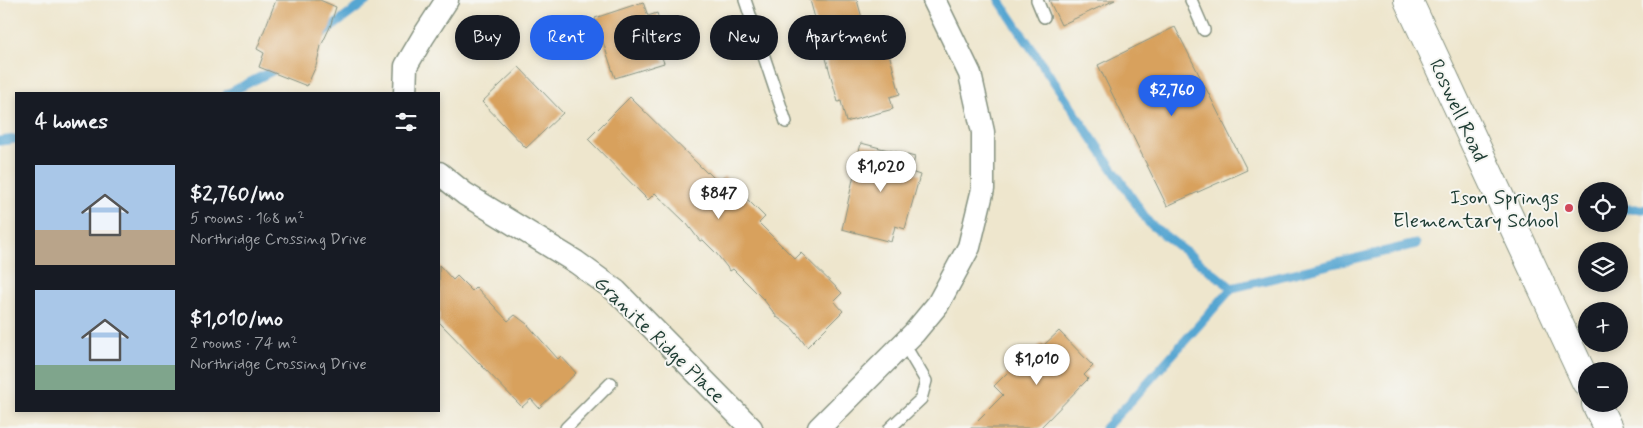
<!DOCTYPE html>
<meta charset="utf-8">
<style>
:root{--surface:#171b24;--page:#20242c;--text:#f1f3f6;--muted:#9ea1a6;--accent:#2563eb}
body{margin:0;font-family:Mynerve,sans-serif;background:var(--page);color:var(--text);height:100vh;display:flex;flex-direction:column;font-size:19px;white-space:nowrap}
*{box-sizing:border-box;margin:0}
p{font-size:16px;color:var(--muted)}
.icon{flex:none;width:28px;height:28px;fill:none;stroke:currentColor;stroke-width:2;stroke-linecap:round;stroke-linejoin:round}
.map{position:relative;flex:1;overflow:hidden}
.details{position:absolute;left:15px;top:92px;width:425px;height:320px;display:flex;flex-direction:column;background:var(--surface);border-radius:0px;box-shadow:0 2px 8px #0003}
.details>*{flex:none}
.hud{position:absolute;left:455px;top:15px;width:475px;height:45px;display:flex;gap:10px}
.fabs{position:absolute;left:1578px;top:182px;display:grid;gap:10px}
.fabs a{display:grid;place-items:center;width:50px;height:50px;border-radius:50%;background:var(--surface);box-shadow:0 2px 8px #0003;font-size:25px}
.price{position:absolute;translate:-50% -42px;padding:0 11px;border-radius:18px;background:#fff;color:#222;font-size:16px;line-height:32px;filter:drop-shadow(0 1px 2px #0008)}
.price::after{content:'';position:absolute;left:50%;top:30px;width:15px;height:11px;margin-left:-8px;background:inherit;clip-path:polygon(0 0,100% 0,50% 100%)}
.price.active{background:var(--accent);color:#fff}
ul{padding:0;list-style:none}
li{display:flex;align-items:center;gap:15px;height:125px;padding:0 20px}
li span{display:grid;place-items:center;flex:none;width:140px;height:100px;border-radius:0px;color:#555}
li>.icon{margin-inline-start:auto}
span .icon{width:60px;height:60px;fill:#fffc;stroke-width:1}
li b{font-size:21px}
h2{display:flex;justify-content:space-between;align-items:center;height:60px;padding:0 20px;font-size:21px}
.tag{padding:0 18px;border-radius:22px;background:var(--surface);box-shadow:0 2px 8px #0003;font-size:18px;line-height:45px}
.tag.active{background:var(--accent);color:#fff}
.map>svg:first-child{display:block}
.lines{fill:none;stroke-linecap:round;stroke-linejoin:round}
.stream{stroke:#57a6d1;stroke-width:9}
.building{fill:#d8a15d}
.service-casing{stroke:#869280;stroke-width:14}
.minor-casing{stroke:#869280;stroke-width:25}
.primary-casing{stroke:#869280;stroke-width:30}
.service{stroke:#fff;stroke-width:11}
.minor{stroke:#fff;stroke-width:22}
.primary{stroke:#fff;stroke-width:28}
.poi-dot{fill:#d1495b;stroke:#f6f6f2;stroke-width:2}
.labels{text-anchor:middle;stroke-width:4;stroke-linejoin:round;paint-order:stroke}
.street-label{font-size:20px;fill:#1f3d34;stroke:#f6f6f2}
.poi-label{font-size:20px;fill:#1f3d34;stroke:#f6f6f2;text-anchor:end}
</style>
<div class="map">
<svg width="1643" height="428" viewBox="0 0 1643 428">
<rect width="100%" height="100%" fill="#f6f6f2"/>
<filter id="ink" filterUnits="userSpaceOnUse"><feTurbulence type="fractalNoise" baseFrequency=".02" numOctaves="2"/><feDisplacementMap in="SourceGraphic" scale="10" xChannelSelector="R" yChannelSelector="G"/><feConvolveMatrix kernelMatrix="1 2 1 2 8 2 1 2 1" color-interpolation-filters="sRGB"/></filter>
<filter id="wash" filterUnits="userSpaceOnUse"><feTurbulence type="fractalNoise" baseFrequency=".0096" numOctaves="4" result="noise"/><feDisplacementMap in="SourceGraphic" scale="20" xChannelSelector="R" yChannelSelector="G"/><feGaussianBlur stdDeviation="1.12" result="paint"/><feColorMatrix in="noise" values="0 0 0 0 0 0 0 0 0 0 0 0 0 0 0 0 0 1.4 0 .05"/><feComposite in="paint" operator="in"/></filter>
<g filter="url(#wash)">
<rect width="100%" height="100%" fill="#eee6cd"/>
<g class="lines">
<path class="stream" d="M999,0L1149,223L1232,288
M320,36L368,0
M227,94L280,67
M0,141L16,139
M1619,209H1643
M1105,428L1131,401L1232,288L1416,244"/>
</g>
<g id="blocks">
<path class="building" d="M276,0H320L336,7L330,27L321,46L316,66L307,86L259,67L264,53L257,49Z
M810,0H857L865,29L871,27L875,41L885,39L900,94L890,97L893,109L846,122L841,101L838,102Z
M1049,0H1115L1061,25Z
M643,2L648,16L657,13L668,49L660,52L664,63L615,78L595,18Z
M1175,27L1247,170L1167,206L1098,65Z
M519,67L563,113L526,148L482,102Z
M630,97L707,173L708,172L718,182L724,176L765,217L759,223L795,259L801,253L842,293L834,301L843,311L807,347L793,329L777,317L764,300L733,269L730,271L716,253L703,240L700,241L687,224L655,193L648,200L588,139Z
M861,143L915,157L911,172L920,175L905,229L895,226L891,242L842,229Z
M439,265L453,280L457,276L472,291L476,287L508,321L515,315L527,324L558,359L561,356L576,373L539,408L531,399L522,407L439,322Z
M1059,331L1093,366L1084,375L1088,379L1040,428H970L1003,395L994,386L1024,356L1026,358L1041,344L1044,345Z"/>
</g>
</g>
<g filter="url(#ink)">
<use href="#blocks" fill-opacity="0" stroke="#869280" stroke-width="1"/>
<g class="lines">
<defs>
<path id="service" d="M745,0L786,122
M1037,0L1044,17
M1191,0L1204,30
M566,428L611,383
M890,428L921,399L926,381L904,344"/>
<path id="minor" d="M405,94L406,66L423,37L447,0
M439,173L465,194L576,262L616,291L751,428
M819,428L914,333L938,304L969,247L983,189V132L970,74L934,0"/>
<path id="primary" d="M1408,0L1586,382
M1596,404L1608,428"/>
</defs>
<use href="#service" class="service-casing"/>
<use href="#minor" class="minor-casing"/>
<use href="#primary" class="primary-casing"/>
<use href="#service" class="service"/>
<use href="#minor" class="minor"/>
<use href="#primary" class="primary"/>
</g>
</g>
<circle class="poi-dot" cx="1569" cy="208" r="5"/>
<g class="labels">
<g class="street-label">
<text transform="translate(1459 110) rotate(65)" y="7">Roswell Road</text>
<text transform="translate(660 339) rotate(44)" y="7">Granite Ridge Place</text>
</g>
<g class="poi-label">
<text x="1559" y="204">Ison Springs<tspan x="1559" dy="23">Elementary School</tspan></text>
</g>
</g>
</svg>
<div class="fabs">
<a><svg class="icon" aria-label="locate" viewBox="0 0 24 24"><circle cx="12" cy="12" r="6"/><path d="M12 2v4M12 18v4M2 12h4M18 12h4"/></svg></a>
<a><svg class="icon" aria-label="layers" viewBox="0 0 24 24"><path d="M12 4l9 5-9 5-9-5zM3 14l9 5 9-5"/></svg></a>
<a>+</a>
<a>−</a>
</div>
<b class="price active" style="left:1172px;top:117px">$2,760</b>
<b class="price" style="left:881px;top:193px">$1,020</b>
<b class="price" style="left:719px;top:220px">$847</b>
<b class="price" style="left:1037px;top:386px">$1,010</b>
<div class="hud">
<a class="tag">Buy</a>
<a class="tag active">Rent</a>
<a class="tag">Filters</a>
<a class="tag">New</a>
<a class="tag">Apartment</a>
</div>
<section class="details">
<h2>4 homes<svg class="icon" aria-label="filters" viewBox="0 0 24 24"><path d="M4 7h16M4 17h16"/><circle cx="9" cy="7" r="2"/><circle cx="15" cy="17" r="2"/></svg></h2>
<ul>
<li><span style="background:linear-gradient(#a9c7e8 65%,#b9a48a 0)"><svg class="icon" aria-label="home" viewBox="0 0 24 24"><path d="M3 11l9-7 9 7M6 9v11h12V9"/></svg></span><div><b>$2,760/mo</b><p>5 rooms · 168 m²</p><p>Northridge Crossing Drive</p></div></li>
<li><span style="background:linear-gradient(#a9c7e8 75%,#7fa58c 0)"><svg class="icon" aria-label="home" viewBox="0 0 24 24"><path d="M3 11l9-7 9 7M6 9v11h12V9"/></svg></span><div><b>$1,010/mo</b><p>2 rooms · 74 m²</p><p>Northridge Crossing Drive</p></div></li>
</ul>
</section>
</div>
